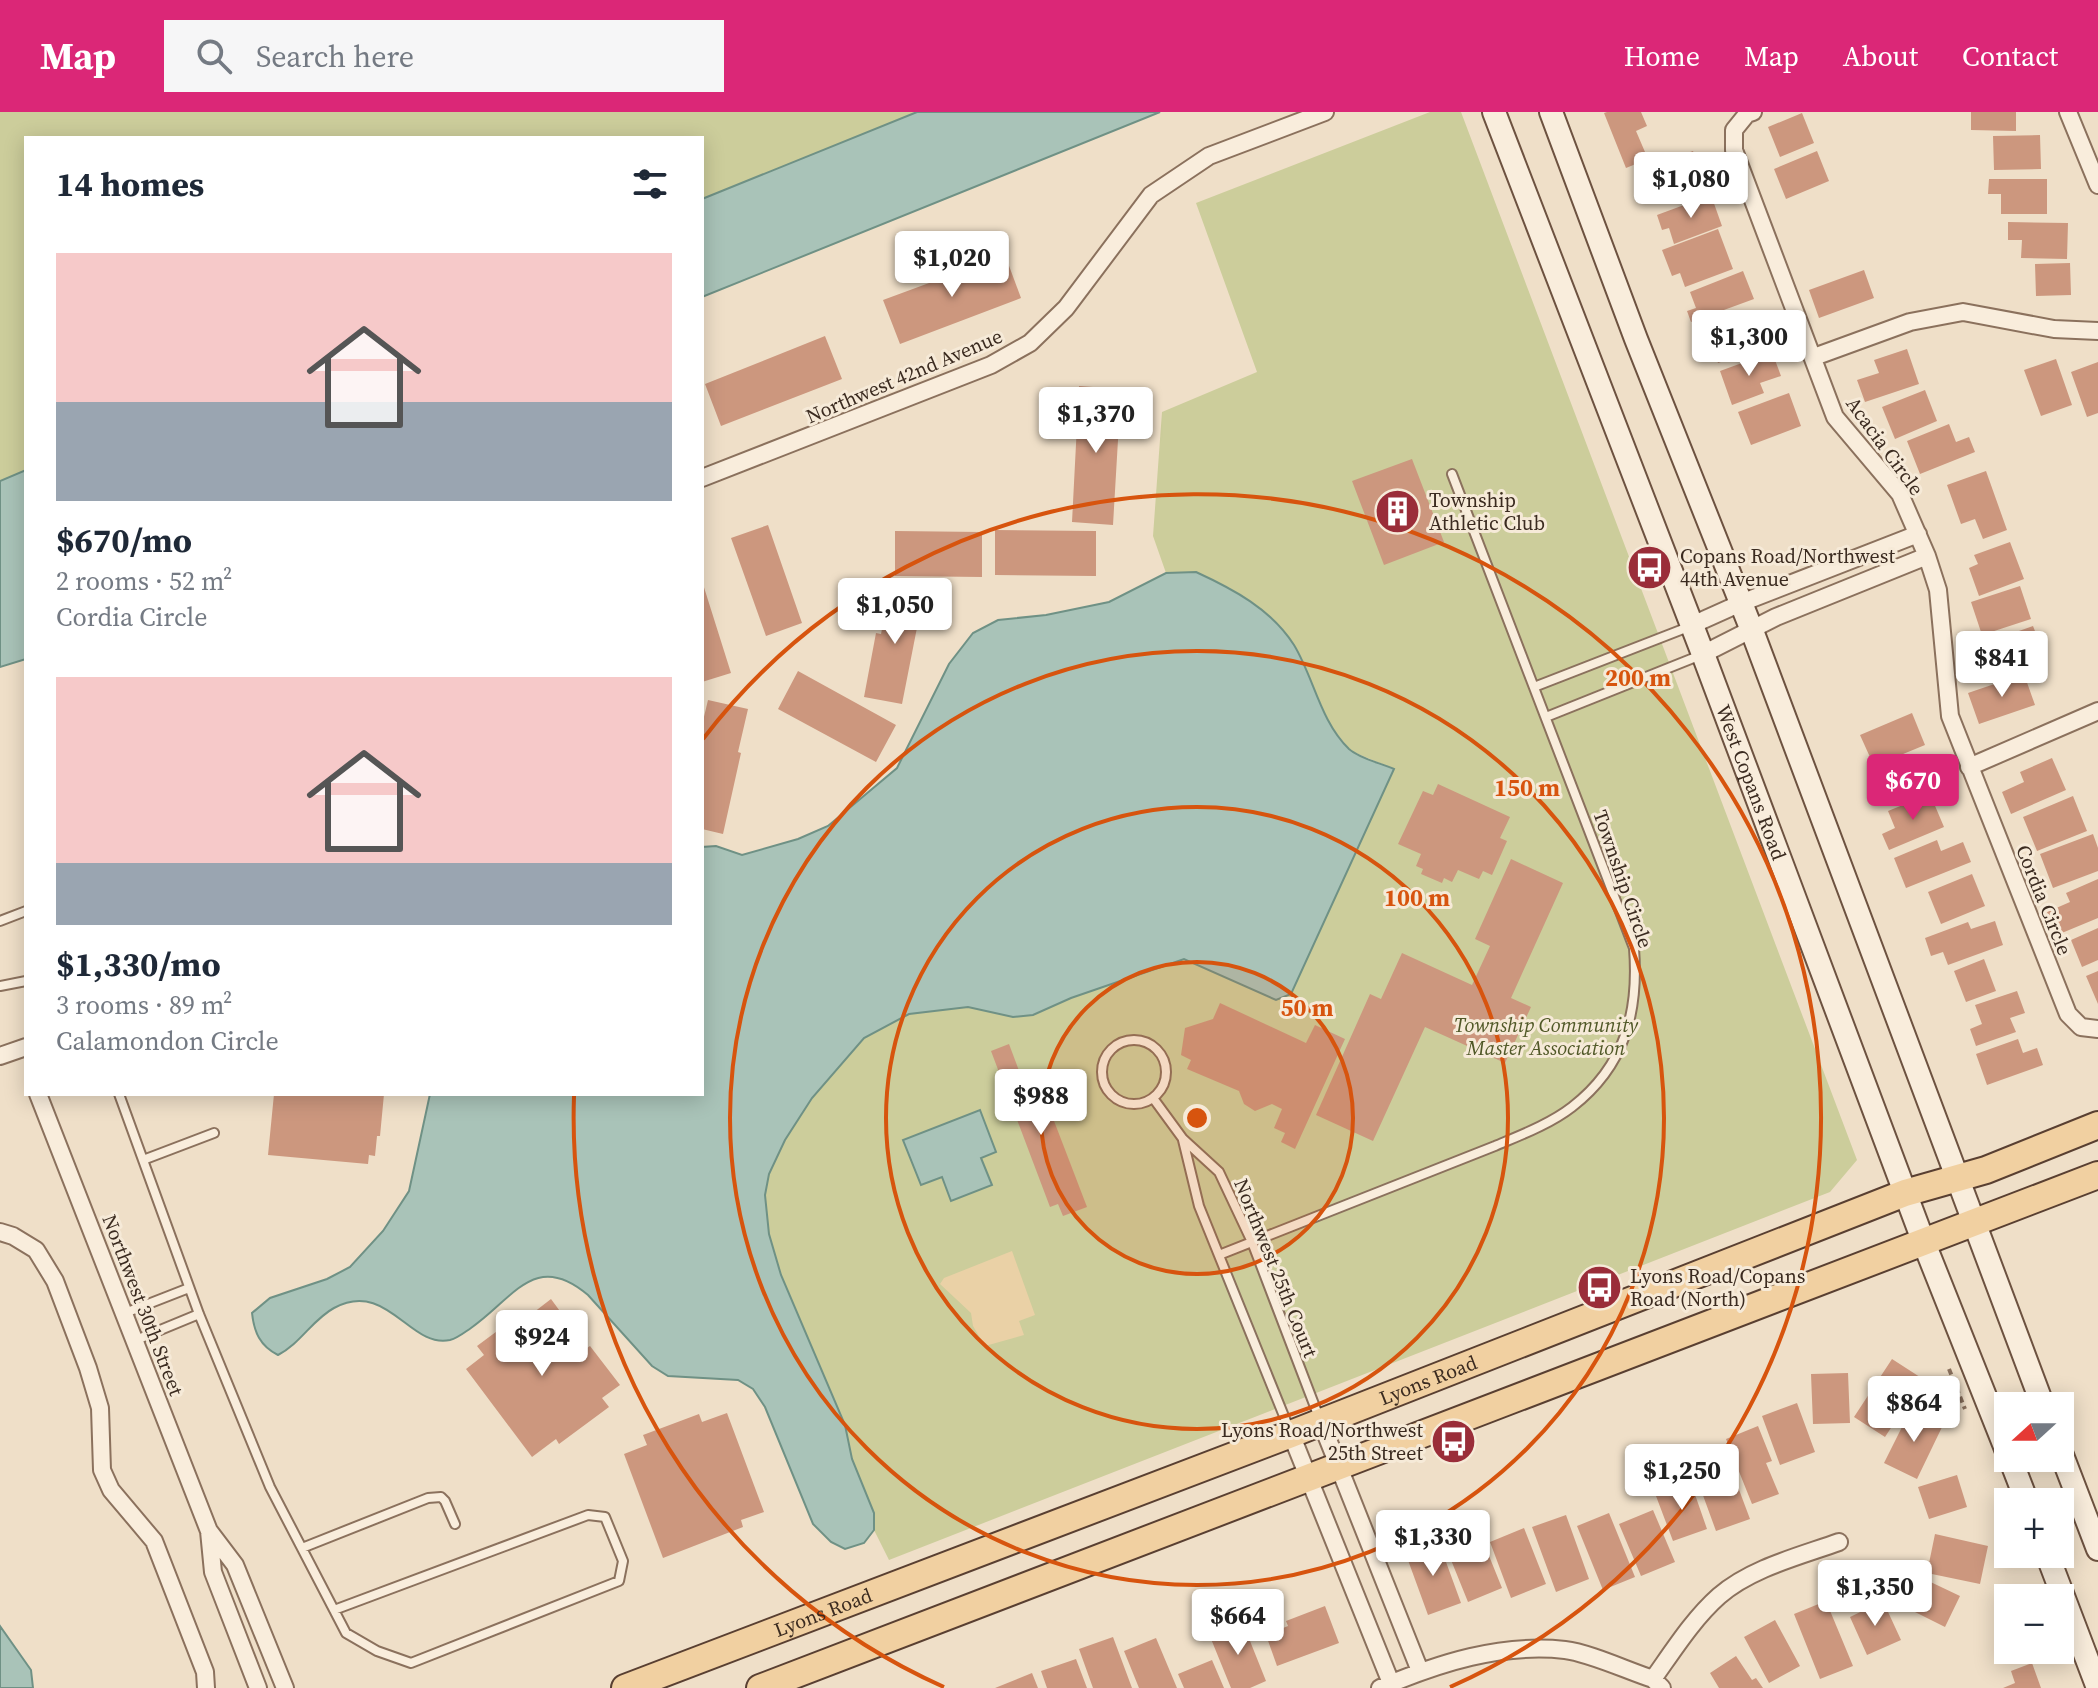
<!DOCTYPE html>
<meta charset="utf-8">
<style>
:root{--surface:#fff;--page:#f6f6f7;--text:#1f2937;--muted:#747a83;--accent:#db2777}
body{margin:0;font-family:"Source Serif 4",serif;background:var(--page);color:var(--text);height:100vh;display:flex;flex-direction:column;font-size:30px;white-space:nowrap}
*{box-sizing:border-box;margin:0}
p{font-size:26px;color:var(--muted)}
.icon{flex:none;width:44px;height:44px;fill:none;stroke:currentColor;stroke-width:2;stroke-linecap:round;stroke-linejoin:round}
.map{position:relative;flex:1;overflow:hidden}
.sheet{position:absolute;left:24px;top:24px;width:680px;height:960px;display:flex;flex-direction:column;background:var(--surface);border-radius:0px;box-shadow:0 4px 20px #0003}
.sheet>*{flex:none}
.needle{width:52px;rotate:249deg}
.buttons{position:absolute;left:1994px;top:1280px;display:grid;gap:16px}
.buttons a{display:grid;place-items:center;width:80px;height:80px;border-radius:0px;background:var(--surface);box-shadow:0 4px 20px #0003;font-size:40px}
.price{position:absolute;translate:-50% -68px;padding:0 18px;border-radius:8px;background:#fff;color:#222;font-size:26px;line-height:52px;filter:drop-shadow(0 2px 4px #0008)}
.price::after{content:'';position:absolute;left:50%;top:48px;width:24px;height:18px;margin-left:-12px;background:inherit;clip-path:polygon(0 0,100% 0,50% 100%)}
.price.active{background:var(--accent);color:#fff}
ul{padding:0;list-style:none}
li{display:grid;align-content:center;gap:16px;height:424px;padding:0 32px}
li span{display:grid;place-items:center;height:248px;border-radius:0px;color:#555}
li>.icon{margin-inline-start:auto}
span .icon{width:144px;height:144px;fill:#fffc;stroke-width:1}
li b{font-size:34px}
h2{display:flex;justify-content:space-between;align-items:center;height:96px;padding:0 32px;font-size:34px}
header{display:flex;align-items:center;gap:48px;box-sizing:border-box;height:112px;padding:0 40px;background:var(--accent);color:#fff}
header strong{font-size:38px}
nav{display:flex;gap:44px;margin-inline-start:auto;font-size:28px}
.search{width:560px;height:72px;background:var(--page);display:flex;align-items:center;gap:20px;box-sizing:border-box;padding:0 28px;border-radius:0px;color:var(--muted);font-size:30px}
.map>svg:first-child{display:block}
.green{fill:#cccd9b}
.sand{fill:#ead1a6}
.water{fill:#a9c3b8;stroke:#6f9185;stroke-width:2}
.building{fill:#cc977e}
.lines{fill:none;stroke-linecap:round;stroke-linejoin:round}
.lane-casing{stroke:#8b715d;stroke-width:12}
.street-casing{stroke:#8b715d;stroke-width:20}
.secondary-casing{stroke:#6d5240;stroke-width:26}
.primary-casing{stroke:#593f31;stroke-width:30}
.path{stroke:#8b715d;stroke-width:4;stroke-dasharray:6 4;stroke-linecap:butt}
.lane{stroke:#f9eddc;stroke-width:8}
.street{stroke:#f9eddc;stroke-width:16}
.secondary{stroke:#f9eddc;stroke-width:22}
.primary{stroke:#f1d0a1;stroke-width:26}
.ring{fill:none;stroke:#d7540e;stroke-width:4}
.labels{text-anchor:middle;stroke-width:6;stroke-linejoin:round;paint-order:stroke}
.street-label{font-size:20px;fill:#3b2b20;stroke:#f6ead8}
.poi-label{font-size:20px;fill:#3b2b20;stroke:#f6ead8;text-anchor:start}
.park-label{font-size:20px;font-style:italic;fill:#505827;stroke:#f6ead8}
.centre{fill:#d7540e;stroke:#f6ead8;stroke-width:4}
.ring-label{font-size:24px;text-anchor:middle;font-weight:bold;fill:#d7540e;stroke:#f6ead8;stroke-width:6;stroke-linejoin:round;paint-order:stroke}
</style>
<header>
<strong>Map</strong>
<div class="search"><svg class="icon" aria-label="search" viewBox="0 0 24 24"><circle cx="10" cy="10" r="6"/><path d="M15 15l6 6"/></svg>Search here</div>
<nav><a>Home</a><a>Map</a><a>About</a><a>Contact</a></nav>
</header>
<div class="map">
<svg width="2098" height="1576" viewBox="0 0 2098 1576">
<rect width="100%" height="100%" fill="#efdfc8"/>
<path class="green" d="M0,0H922L702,88V26H26V358L0,369Z
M1430,0H1461L1857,1048L1830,1080L889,1448L874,1418V1401L852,1347L845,1313L781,1163L769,1122L765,1083L769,1062L785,1028L812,986L864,926L909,902L968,895L1013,905L1033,903L1071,886L1184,846L1276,888L1394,657L1351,639L1331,614L1294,533L1230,476L1196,460L1166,461L1153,424L1162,300L1257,260L1196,91Z"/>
<path class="sand" d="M1012,1139L1035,1203L1019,1209L1024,1223L985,1234L973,1214L971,1201L940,1172L944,1166Z"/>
<path class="water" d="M917,0H1160L702,185V87Z
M26,358V547L0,555V369Z
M1196,460C1233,477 1271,497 1294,533C1314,566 1320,609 1349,637C1360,647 1381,651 1394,657L1291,882L1276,888L1184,847L1071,886L1033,903L1013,905L968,895L909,902L864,926L812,986L785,1028L769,1062L765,1083L769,1122L781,1163L845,1313L852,1347L874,1401V1418L864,1431L845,1437L831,1430L813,1412L765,1295L753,1277L738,1268L668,1264L652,1254L588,1183C535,1138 514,1186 471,1216C465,1220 458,1226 450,1228C410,1237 387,1167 334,1196C313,1207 300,1232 278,1243C260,1234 254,1220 252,1201L270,1186L327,1167L350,1155L383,1119L409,1079L430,982H702V735L716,734L742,743L798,727L828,714L897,656L949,552L973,521L998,508L1046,503L1109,490L1166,461Z
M980,998L996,1040L981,1046L992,1073L951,1089L942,1065L921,1073L903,1028Z
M0,1514L31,1558L33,1576H0Z"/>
<path class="building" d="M1607,0H1641L1647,14L1636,19L1648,47L1626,56L1604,1Z
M1971,0H2016V19L1971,18Z
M1802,1L1814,31L1780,45L1768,15Z
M2040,23L2041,57L1994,58L1993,24Z
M1693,39L1702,61L1683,68L1687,78L1653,90L1641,57Z
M1817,39L1829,69L1786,87L1774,57Z
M1989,67H2047V102H2001V82H1988Z
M1711,83L1722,114L1674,132L1669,116L1662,118L1657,103Z
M2008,110L2068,111L2067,147L2021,146L2022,128H2008Z
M1718,117L1733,157L1685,175L1680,161L1672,164L1662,138Z
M1005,143L1021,186L900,232L883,188Z
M2070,151L2071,183L2036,184L2035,152Z
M1864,158L1874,186L1819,206L1809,178Z
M1743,159L1754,187L1691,210L1687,199L1696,196L1690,180Z
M1752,204L1763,235L1718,251L1707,221Z
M825,224L842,267L721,314L705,272Z
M1907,237L1919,272L1865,290L1857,268L1879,261L1874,248Z
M1772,240L1781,264L1760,271L1764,281L1732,293L1720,259Z
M2056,247L2072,293L2041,304L2024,258Z
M2098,250V301L2087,305L2071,260Z
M1079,274L1121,277L1113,413L1072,410Z
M1925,278L1937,309L1895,327L1882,295Z
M1789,281L1801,314L1751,333L1738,300Z
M1949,312L1956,330L1969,325L1975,340L1920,362L1907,329Z
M1412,347L1444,430L1384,453L1352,369Z
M1986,359L2007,418L1983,427L1975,407L1961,412L1947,373Z
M768,413L802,511L766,524L731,426Z
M995,418L1096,419V464L995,463Z
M895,419L982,420V465L895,464Z
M2010,430L2024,467L1979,484L1969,456L1978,452L1974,443Z
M702,469L731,561L702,570Z
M891,473L924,480L902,592L864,585L876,521L881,522Z
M2020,474L2031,507L1982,523L1971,490Z
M2033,514L2040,532L2025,537L2031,555L1990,570L1980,543L1991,539L1988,530Z
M798,559L896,613L876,650L778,597Z
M2024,562L2035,593L1979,612L1968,581Z
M708,588L748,597L738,640L741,641L723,722L702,717V613Z
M1912,601L1925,633L1874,654L1860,623Z
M1928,644L1938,674L1884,692L1874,663Z
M2052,646L2066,678L2011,702L2002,680L2024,670L2020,660Z
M1438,672L1510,705L1500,726L1507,729L1492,763L1483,759L1479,767L1458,758L1452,770L1444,766L1442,771L1421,762L1423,757L1416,754L1421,742L1398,732L1423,679L1433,683Z
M1930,682L1944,715L1889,738L1882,722L1895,716L1888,699Z
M2073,684L2087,719L2037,739L2023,705Z
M2093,722L2098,736V759L2053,776L2040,742Z
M1937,728L1941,739L1963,730L1971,750L1906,776L1894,746Z
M1511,747L1563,771L1511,886L1531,895L1505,951L1425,915L1373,1029L1316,1003L1370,882L1381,887L1402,841L1472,873L1490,834L1475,827Z
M1972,762L1985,794L1941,812L1928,780Z
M2098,767V806L2057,823L2047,800L2070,790L2066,781Z
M1995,809L2003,833L1948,853L1943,840L1931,844L1925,826L1968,810L1971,817Z
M2098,816V848L2082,855L2071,828Z
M1984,847L1996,879L1966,890L1954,859Z
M2098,859V892L2086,864Z
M2017,879L2025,901L2010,906L2016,920L1976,934L1970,917L1982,912L1975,893Z
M1220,891L1306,931L1315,913L1345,927L1295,1037L1281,1030L1285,1021L1274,1016L1282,997L1272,992L1255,999L1244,992L1239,979L1187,957L1191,948L1181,943L1185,916L1213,907Z
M2018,927L2023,941L2037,936L2043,953L1987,973L1976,942Z
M1009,932L1027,980L1041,975L1087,1095L1063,1104L1058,1092L1050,1095L991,939Z
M274,982H384L380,1024H377L375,1044L369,1043L368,1052L268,1043Z
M551,1187L587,1236L590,1234L620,1273L602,1286L609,1295L559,1332L556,1327L532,1345L466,1257L484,1243L477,1234L524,1199L529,1204Z
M1892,1247L1923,1267L1885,1325L1854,1305Z
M1848,1261L1850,1311L1813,1312L1811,1262Z
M1797,1291L1815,1340L1780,1353L1762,1304Z
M1911,1297L1943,1313L1917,1367L1884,1351Z
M727,1301L764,1400L741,1408L743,1415L663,1446L624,1342L647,1333L643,1323L699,1302L702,1310Z
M1758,1314L1772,1349L1766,1351L1779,1382L1752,1392L1726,1327Z
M1726,1343L1750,1407L1716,1419L1693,1356Z
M1957,1363L1967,1395L1929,1407L1918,1375Z
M1691,1371L1707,1417L1673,1429L1656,1384Z
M1653,1398L1675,1450L1641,1464L1619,1412Z
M1609,1401L1635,1465L1603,1478L1577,1414Z
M1566,1403L1589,1467L1556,1480L1532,1415Z
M1524,1416L1546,1472L1511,1486L1490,1430Z
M1935,1422L1988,1434L1980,1472L1927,1461Z
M1438,1428L1461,1491L1428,1503L1405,1440Z
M1483,1429L1502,1476L1468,1490L1449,1443Z
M1899,1455L1960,1484L1945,1515L1885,1485Z
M1826,1489L1853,1554L1820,1567L1794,1502Z
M1883,1489L1901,1528L1867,1543L1850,1505Z
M1325,1494L1339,1531L1277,1554L1266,1523L1288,1514L1286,1509Z
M1775,1508L1800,1554L1769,1571L1744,1525Z
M1242,1509L1266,1569L1250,1576H1231L1209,1522Z
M1113,1525L1132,1576H1093L1079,1537Z
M1156,1526L1177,1576H1139L1124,1539Z
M1736,1544L1752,1568L1756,1566L1763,1576H1719L1710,1561Z
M1076,1547L1087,1576H1047L1041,1559Z
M1212,1548L1224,1576H1184L1178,1562Z
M2032,1551L2041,1576H2003L2015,1571L2011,1559Z
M1032,1561L1038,1576H995Z"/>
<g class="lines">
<defs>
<path id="lane" d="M1534,575L1691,514
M1546,605L1701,543
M0,809L26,799
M0,874L26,869
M1102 960a32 32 0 1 1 64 0a32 32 0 1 1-64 0Z
M119,982L199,1202L270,1375L346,1521L377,1539L411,1551L619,1469L623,1449L605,1405L588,1403L334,1498
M1153,986L1183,1027L1219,1060L1252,1130L1320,1308
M1183,1028L1199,1094L1290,1319
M143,1048L214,1021
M1219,1143L1495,1034C1521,1023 1550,1012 1572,995C1625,954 1639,900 1634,836L1452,362
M125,1201L189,1176
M136,1228L199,1202
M302,1436L428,1386L441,1385L445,1389L455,1412"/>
<path id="street" d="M1753,0L1747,2L1734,18V38L1835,305L1900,382L1927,444L1938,478L1950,604L2068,902L2081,915L2098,917
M2068,0L2098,73
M1814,245L1910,210L1963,200L2054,217L2098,219
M702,366L991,253L1030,231L1066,196L1151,83L1209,44L1325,0
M1692,513L1741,491L1918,422
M1703,542L1776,505L1927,444
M1969,655L2098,599
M0,944L26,935
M38,982L209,1419L213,1460L258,1576
M0,1120L13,1124L36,1138L55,1169L88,1256L100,1296L102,1358L111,1378L154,1429L205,1560L206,1576
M1321,1310L1420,1559
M1291,1322L1391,1571
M210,1420L235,1453L285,1576
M1653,1567C1673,1539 1693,1507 1719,1484C1751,1456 1800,1444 1839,1430
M1380,1576C1439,1551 1501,1531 1565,1538C1590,1541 1628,1559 1653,1567L1662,1576"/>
<g id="secondary">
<path id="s1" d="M1494,0L1703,542L1924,1131L2008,1342"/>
<path d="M1551,0L1636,227L1751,516L2043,1294"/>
<path d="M2060,1338L2098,1437"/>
<path d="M2010,1346L2027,1390"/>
<path d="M2047,1442L2098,1576"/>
</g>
<g id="primary">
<path id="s2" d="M625,1576L1291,1322L1905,1081L1986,1058L2098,1013"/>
<path d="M760,1576L2098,1063"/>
</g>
</defs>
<use href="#lane" class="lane-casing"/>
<use href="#street" class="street-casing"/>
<use href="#secondary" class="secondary-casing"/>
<use href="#primary" class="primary-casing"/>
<path class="path" d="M1949,1257L1965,1297"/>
<use href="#lane" class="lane"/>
<use href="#street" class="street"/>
<use href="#secondary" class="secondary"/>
<use href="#primary" class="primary"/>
</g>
<circle cx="1197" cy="1006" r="156" fill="#d7540e" fill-opacity=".12"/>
<g class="ring">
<circle cx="1197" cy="1006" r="156"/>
<circle cx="1197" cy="1006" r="311"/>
<circle cx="1197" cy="1006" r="467"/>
<path d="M944 1575A623 623 0 0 1 574 984M703 627A623 623 0 1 1 1450 1575"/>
</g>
<defs>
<symbol id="building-disc" viewBox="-11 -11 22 22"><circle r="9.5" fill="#9a2d39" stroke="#f6ead8"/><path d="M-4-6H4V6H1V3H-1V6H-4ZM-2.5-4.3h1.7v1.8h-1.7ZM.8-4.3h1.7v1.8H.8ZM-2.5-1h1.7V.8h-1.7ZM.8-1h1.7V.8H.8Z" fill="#fff"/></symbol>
<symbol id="bus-disc" viewBox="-11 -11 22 22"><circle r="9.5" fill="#9a2d39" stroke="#f6ead8"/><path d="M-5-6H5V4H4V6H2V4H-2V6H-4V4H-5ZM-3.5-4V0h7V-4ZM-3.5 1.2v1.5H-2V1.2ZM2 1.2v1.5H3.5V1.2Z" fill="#fff"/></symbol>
</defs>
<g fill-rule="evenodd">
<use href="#building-disc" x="1372" y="374" width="51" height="51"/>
<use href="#bus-disc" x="1624" y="430" width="51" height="51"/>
<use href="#bus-disc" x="1574" y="1150" width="51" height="51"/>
<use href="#bus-disc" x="1428" y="1304" width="51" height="51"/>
</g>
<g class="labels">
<g class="street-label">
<text transform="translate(904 264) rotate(-23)" y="7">Northwest 42nd Avenue</text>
<text transform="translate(1885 334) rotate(54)" y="7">Acacia Circle</text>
<text dy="7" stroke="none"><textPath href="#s1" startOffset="718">West Copans Road</textPath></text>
<text transform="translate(1623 767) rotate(71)" y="7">Township Circle</text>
<text transform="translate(2044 788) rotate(68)" y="7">Cordia Circle</text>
<text transform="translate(1276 1156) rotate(68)" y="7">Northwest 25th Court</text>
<text transform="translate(143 1193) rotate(69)" y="7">Northwest 30th Street</text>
<text dy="7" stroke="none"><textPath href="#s2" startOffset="860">Lyons Road</textPath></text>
<text dy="7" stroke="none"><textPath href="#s2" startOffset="212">Lyons Road</textPath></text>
</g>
<g class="poi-label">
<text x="1429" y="395">Township<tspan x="1429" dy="23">Athletic Club</tspan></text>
<text x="1680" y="451">Copans Road/Northwest<tspan x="1680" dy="23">44th Avenue</tspan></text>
<text x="1630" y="1171">Lyons Road/Copans<tspan x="1630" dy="23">Road (North)</tspan></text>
<text x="1423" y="1325" text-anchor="end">Lyons Road/Northwest<tspan x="1423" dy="23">25th Street</tspan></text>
</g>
<g class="park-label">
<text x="1546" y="920">Township Community<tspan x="1546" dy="23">Master Association</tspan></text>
</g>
</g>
<circle cx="1197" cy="1006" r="12" class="centre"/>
<g class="ring-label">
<text x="1638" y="574">200 m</text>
<text x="1527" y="684">150 m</text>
<text x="1417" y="794">100 m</text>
<text x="1307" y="904">50 m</text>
</g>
</svg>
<div class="buttons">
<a><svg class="needle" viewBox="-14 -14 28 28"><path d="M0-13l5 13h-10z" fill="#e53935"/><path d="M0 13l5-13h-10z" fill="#747a83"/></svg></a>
<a>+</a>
<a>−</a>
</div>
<b class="price" style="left:1691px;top:108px">$1,080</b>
<b class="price" style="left:952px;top:187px">$1,020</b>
<b class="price" style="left:1749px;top:266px">$1,300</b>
<b class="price" style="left:1096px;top:343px">$1,370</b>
<b class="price" style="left:895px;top:534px">$1,050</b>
<b class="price" style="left:2002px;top:587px">$841</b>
<b class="price active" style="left:1913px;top:710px">$670</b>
<b class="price" style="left:1041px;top:1025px">$988</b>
<b class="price" style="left:542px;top:1266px">$924</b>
<b class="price" style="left:1914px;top:1332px">$864</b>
<b class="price" style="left:1682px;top:1400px">$1,250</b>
<b class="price" style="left:1433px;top:1466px">$1,330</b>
<b class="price" style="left:1875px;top:1516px">$1,350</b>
<b class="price" style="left:1238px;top:1545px">$664</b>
<section class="sheet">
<h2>14 homes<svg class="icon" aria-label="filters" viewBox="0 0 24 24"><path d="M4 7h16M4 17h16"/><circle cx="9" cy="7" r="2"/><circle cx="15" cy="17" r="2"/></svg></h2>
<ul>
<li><span style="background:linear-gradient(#f6c9c9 60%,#9aa5b1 0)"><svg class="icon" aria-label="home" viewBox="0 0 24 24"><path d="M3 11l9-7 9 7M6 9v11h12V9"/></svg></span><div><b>$670/mo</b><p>2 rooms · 52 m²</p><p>Cordia Circle</p></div></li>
<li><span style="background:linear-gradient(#f6c9c9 75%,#9aa5b1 0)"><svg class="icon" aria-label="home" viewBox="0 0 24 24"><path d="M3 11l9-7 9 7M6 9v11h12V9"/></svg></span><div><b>$1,330/mo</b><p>3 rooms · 89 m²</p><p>Calamondon Circle</p></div></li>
</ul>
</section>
</div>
